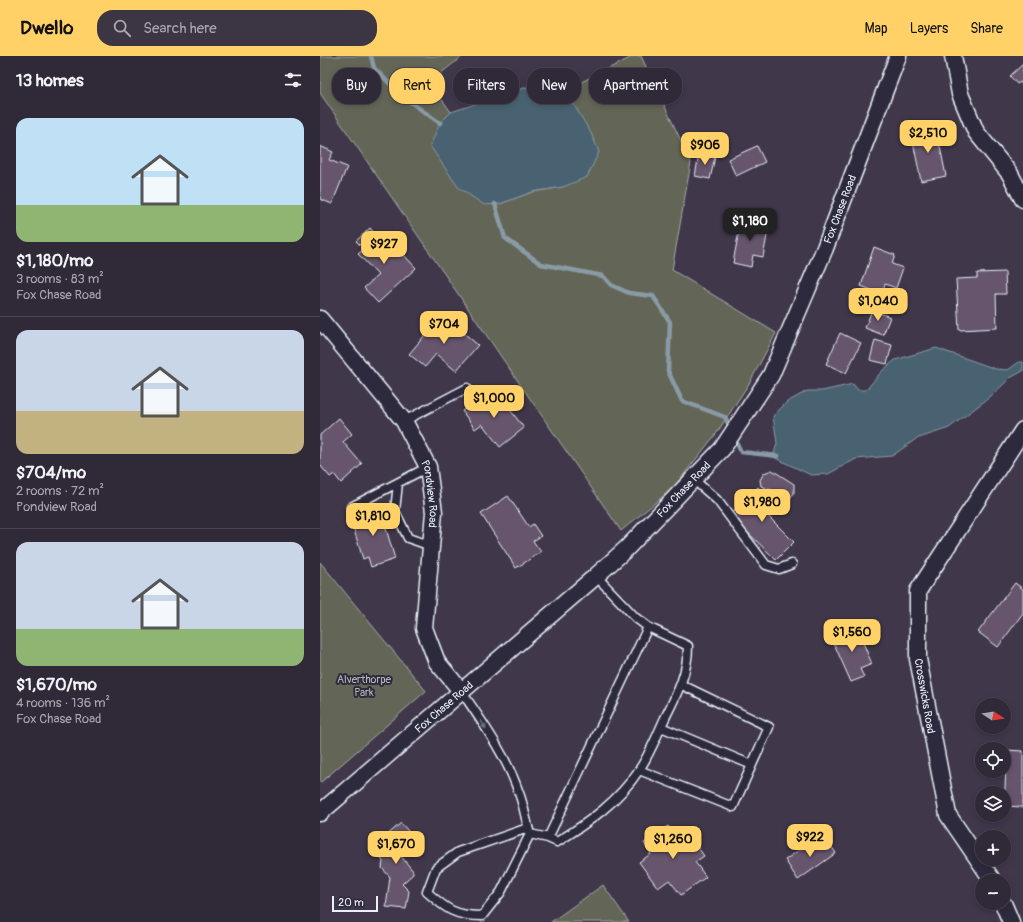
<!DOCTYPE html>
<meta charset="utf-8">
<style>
:root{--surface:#302938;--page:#3c3543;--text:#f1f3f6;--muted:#a8a6ae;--line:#4b4553;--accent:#ffd166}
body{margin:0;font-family:Pangolin,sans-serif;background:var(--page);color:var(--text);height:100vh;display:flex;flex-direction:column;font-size:15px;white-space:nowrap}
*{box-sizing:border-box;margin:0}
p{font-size:13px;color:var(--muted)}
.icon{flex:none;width:22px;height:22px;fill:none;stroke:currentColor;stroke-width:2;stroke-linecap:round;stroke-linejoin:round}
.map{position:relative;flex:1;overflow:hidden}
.drawer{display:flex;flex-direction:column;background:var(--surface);width:320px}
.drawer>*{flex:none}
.top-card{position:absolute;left:12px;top:12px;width:380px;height:36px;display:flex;gap:8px}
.needle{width:26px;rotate:102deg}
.controls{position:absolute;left:655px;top:642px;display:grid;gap:8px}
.controls a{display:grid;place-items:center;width:36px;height:36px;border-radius:50%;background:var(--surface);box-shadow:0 2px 6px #0003,0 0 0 1px var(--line);font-size:20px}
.scale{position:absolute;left:12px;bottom:10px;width:46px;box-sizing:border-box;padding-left:4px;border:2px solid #e8f1f8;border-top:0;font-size:11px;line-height:14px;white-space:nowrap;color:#e8f1f8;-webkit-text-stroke:3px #2f2a3d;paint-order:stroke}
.price{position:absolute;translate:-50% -34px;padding:0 9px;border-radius:8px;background:var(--accent);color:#111;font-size:13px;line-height:26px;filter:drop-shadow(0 1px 2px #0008)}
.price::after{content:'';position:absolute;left:50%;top:24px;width:12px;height:9px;margin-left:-6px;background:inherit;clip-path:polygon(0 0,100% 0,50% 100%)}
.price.selected{background:#222;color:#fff}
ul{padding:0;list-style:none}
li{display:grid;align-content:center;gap:8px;height:212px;padding:0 16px}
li+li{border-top:1px solid var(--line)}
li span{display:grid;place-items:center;height:124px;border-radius:12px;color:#555}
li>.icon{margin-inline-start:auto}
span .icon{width:72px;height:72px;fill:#fffc;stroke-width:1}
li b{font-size:17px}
h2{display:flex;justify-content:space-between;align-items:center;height:48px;padding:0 16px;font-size:17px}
.pill{padding:0 14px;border-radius:16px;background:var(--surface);box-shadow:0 2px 6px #0003,0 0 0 1px var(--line);font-size:14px;line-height:36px}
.pill.selected{background:var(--accent);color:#111}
header{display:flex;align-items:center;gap:24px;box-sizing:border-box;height:56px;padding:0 20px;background:var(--accent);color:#111}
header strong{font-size:19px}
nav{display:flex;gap:22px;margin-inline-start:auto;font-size:14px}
.search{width:280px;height:36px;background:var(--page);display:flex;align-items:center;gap:10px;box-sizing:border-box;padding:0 14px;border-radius:16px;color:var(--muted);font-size:15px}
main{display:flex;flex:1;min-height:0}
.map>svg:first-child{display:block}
.green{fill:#646557;stroke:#a6aba8}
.water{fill:#496271;stroke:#899ba7}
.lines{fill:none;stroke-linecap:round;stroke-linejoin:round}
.stream{stroke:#899ba7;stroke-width:4.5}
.building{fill:#66546d;stroke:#e8f1f8}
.service-casing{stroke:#e8f1f8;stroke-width:11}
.minor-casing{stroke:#e8f1f8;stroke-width:19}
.service{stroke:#2f2a3d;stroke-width:8}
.minor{stroke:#2f2a3d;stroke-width:16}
.oneway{fill:#70707e}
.labels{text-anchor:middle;stroke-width:4;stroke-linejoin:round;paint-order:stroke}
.street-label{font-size:11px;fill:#e8f1f8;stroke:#2f2a3d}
.park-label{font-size:11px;fill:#b3b9b8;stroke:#2f2a3d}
</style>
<header>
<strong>Dwello</strong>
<div class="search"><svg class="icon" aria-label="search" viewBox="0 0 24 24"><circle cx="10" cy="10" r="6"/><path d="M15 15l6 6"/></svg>Search here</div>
<nav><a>Map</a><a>Layers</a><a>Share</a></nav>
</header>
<main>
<section class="drawer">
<h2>13 homes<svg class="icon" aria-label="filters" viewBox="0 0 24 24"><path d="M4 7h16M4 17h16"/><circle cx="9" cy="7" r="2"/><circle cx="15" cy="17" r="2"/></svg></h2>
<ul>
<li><span style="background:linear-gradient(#bfe0f5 70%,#8fb573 0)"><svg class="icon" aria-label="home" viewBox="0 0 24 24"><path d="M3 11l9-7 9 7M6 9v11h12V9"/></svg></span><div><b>$1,180/mo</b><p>3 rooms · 83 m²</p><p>Fox Chase Road</p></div></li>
<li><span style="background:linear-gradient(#c9d6e8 65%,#c2b280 0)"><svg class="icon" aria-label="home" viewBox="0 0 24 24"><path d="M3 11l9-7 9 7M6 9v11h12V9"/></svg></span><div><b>$704/mo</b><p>2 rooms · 72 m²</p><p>Pondview Road</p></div></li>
<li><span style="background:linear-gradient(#c9d6e8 70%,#8fb573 0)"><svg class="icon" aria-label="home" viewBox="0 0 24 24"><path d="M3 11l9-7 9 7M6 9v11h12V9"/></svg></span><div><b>$1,670/mo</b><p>4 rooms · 136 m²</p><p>Fox Chase Road</p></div></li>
</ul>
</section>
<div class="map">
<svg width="703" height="866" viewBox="0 0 703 866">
<rect width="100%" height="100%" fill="#40374b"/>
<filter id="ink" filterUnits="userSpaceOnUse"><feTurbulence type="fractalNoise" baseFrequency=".025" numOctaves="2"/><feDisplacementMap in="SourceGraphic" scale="8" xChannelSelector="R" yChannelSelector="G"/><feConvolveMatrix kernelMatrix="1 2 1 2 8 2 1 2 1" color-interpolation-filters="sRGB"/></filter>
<g filter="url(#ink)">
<path class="green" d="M0,0H143L121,17L116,35L131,56L120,67L175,148H180L212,136L243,131L279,96L245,34L314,0H321L371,106L352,214L456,277L430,326L396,378L353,432L301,475L0,37Z
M0,506L106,635L0,727Z
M283,829L309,866H231Z"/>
<path class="water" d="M219,27L245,34L271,77L279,96L267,121L243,131L212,136L180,148L164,149L138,131L110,90L120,67L131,56Z
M616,292L676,313L688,314L699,306H703V315L690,322L670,341L629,372L596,383L572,400L536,403L508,418L491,419L453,401L457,387L453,360L467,346L487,335H502L533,328L538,334H546L562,315L575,304Z"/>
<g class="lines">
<path class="stream" d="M51,0L54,12L83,41L120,67
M175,148L185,182L221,208L283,220L291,229L309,237L333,240L350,266L348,315L362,345L405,361L411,374
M414,381L421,396L458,400"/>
</g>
<path class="building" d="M703,8V30L700,26L697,28L690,20Z
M616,71L626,120L601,125L591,76Z
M0,90L13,96L9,104L27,111L12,148L0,143Z
M437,90L445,106L416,120L408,103Z
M379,98L395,101L390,123L375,120Z
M421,164L449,169L443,201L433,199L431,211L413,207Z
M50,172L66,190L71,185L96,212L58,247L44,232L58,219L38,198L44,193L36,185Z
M554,191L575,199L572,208L583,212L576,232L565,228L562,238L541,230Z
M685,216L686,238H676L677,272L639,274L636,223L657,222V217Z
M552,254L570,261L563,279L545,272Z
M122,259L158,289L136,315L116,298L105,311L89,298Z
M520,277L541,287L526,317L506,308Z
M555,284L572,289L567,308L550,304Z
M178,338L204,372L180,391L162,368L155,373L142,355L157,343L163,350Z
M19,362L32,378L23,386L42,408L21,427L14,418L10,421L0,409V379Z
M452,414L474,428V437L469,443H462L457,436L441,430L440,424L444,417Z
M438,431L458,452L449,461L474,486L456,504L410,459Z
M188,440L209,471L213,468L221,480L213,485L221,496L196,512L161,458Z
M60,452L75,503L51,511L48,501L43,503L30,461Z
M695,527L703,533V557L678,591L658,576Z
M536,570L552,608L540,613L544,621L531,626L511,581Z
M687,694L703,695V751L684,750Z
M81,767L96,784L80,799L93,815V818L82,828L89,835L86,853L66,851L70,821L62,812L63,805L55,796L56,789Z
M348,770L356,780L365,773L384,800L375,806L386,821L361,839L349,824L338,832L319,806L331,798L324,787Z
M505,782L516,797L478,824L465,804L495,783L497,787Z"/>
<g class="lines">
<defs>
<path id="service" d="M84,365L147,332
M373,423L397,444L446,509L459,513L472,508
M78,427L75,455L88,482L111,490
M31,451L108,411
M142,636C163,667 187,701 199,737C204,750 206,765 210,778L228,782L328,571L316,562L276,520
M341,671L432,709
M319,714L413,751L449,671L362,629
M208,772L138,796L116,812L107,836C126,853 135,860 162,860L181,836L210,778
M228,782L237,786C268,767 299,745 319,714C330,698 337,679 345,662C357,638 368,617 368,590L328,571"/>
<g id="minor">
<path d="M633,0L640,38L656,76L690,118L703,143"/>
<path id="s1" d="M0,263L84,365L108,411L114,456L104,572L117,606L142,636"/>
<path id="s2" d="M0,757L276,520L307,492L402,393L451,319L505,192L578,0"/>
<path d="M673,825L628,759L598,603V535L703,374"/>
<path d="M683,847L691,866"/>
</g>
</defs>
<use href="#service" class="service-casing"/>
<use href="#minor" class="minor-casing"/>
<use href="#service" class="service"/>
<use href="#minor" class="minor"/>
</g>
<defs><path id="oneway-solid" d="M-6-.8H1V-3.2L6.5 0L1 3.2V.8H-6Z"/></defs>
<use class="oneway" href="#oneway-solid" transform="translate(163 668) rotate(60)"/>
</g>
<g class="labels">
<g class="street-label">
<text dy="4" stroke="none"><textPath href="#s2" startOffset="811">Fox Chase Road</textPath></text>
<text dy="4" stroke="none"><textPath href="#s2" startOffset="487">Fox Chase Road</textPath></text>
<text dy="4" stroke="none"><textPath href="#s1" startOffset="211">Pondview Road</textPath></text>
<text transform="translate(605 640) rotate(80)" y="4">Crosswicks Road</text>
<text dy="4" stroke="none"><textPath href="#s2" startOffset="163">Fox Chase Road</textPath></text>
</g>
<g class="park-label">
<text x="44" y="627">Alverthorpe<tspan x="44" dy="13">Park</tspan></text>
</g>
</g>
</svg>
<div class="controls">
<a><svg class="needle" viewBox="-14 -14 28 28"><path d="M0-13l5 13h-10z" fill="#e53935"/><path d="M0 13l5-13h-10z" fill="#a8a6ae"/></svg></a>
<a><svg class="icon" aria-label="locate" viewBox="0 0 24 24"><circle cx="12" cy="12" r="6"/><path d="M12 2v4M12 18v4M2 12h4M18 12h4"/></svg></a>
<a><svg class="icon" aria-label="layers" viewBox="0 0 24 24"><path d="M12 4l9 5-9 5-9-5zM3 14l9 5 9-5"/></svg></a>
<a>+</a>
<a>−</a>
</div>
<div class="scale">20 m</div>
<b class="price" style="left:608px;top:98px">$2,510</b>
<b class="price" style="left:385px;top:110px">$906</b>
<b class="price selected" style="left:430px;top:186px">$1,180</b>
<b class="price" style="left:64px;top:209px">$927</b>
<b class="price" style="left:558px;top:266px">$1,040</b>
<b class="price" style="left:124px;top:289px">$704</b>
<b class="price" style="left:174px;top:363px">$1,000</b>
<b class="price" style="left:442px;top:467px">$1,980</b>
<b class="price" style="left:53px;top:481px">$1,810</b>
<b class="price" style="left:532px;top:597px">$1,560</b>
<b class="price" style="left:490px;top:802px">$922</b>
<b class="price" style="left:353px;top:804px">$1,260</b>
<b class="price" style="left:76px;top:809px">$1,670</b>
<div class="top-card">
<a class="pill">Buy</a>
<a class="pill selected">Rent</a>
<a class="pill">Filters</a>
<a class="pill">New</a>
<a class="pill">Apartment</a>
</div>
</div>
</main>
